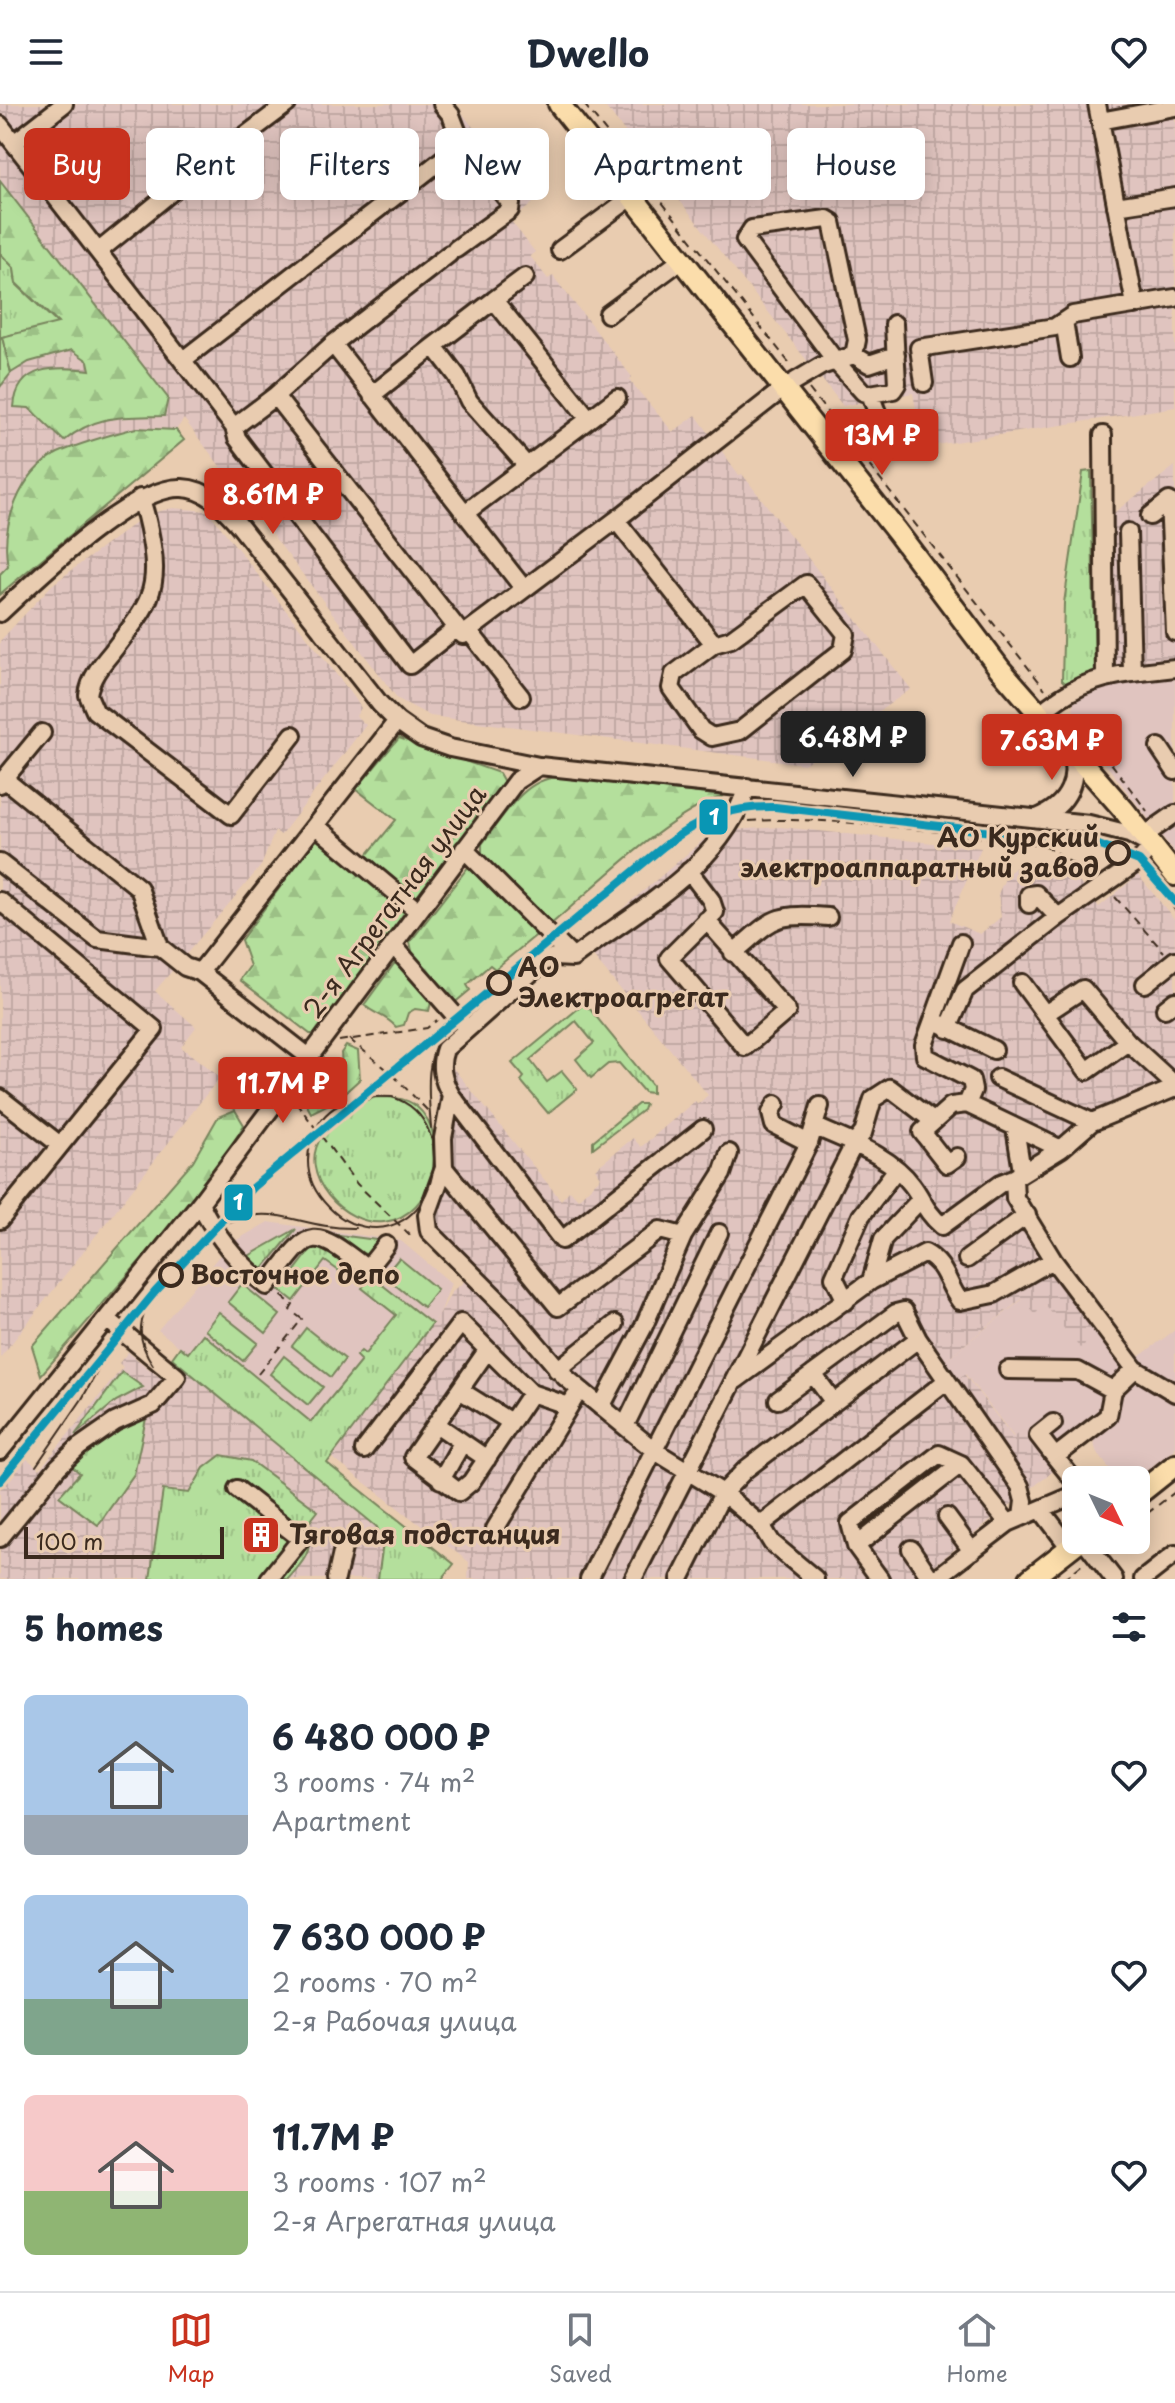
<!DOCTYPE html>
<meta charset="utf-8">
<style>
:root{--surface:#fff;--page:#f2f2f3;--text:#1f2937;--muted:#747a83;--line:#e0e1e3;--accent:#c8321e}
body{margin:0;font-family:"Playpen Sans",sans-serif;background:var(--page);color:var(--text);height:100vh;display:flex;flex-direction:column;font-size:30px;white-space:nowrap}
*{box-sizing:border-box;margin:0}
p{font-size:26px;color:var(--muted)}
.icon{flex:none;width:44px;height:44px;fill:none;stroke:currentColor;stroke-width:2;stroke-linecap:round;stroke-linejoin:round}
.map{position:relative;height:1475px;overflow:hidden}
.sheet{display:flex;flex-direction:column;background:var(--surface);flex:1}
.sheet>*{flex:none}
.hud{position:absolute;left:24px;top:24px;width:1128px;height:72px;display:flex;gap:16px}
.needle{width:52px;rotate:133deg}
.controls{position:absolute;left:1062px;top:1362px;display:grid;gap:16px}
.controls a{display:grid;place-items:center;width:88px;height:88px;border-radius:12px;background:var(--surface);box-shadow:0 4px 20px #0003;font-size:40px}
.scale{position:absolute;left:24px;bottom:20px;width:200px;box-sizing:border-box;padding-left:8px;border:4px solid #3b2a1e;border-top:0;font-size:22px;line-height:28px;white-space:nowrap;color:#3b2a1e;-webkit-text-stroke:6px #e9ccb0;paint-order:stroke}
.price{position:absolute;translate:-50% -68px;padding:0 18px;border-radius:8px;background:var(--accent);color:#fff;font-size:26px;line-height:52px;filter:drop-shadow(0 2px 4px #0008)}
.price::after{content:'';position:absolute;left:50%;top:48px;width:24px;height:18px;margin-left:-12px;background:inherit;clip-path:polygon(0 0,100% 0,50% 100%)}
.price.on{background:#222;color:#fff}
ul{padding:0;list-style:none}
li{display:flex;align-items:center;gap:24px;height:200px;padding:0 24px}
li span{display:grid;place-items:center;flex:none;width:224px;height:160px;border-radius:12px;color:#555}
li>.icon{margin-inline-start:auto}
span .icon{width:96px;height:96px;fill:#fffc;stroke-width:1}
li b{font-size:34px}
h2{display:flex;justify-content:space-between;align-items:center;height:96px;padding:0 24px;font-size:34px}
.tag{padding:0 28px;border-radius:12px;background:var(--surface);box-shadow:0 4px 20px #0003;font-size:28px;line-height:72px}
.tag.on{background:var(--accent);color:#fff}
header{display:flex;justify-content:space-between;align-items:center;height:104px;padding:0 24px;background:var(--surface);font-size:36px;font-weight:700}
.dock{display:flex;justify-content:space-around;align-items:center;height:112px;border-top:2px solid var(--line);background:var(--surface);font-size:22px;color:var(--muted)}
.dock a{display:grid;justify-items:center;gap:4px}
.dock .on{color:var(--accent)}
.map>svg:first-child{display:block}
.built{fill:#e0c4bf}
.industrial{fill:url(#industrial-grid)}
.grass{fill:url(#grass-tufts);stroke:#78845d;stroke-width:2}
.forest{fill:url(#forest-firs);stroke:#78845d;stroke-width:2}
.park{fill:url(#park-crowns);stroke:#78845d;stroke-width:2}
.pitch{fill:#b4df9c;stroke:#78845d;stroke-width:2}
.lines{fill:none;stroke-linecap:round;stroke-linejoin:round}
.minor-casing{stroke:#3b2a1e;stroke-width:22}
.major-casing{stroke:#3b2a1e;stroke-width:26}
.path{stroke:#3b2a1e;stroke-width:2;stroke-dasharray:8 6;stroke-linecap:butt}
.minor{stroke:#e9ccb0;stroke-width:16}
.major{stroke:#fbddab;stroke-width:20}
.tram{stroke:#3b2a1e;stroke-width:2}
.tram-1-casing{stroke:#e9ccb0;stroke-width:14}
.tram-1{stroke:#0996b4;stroke-width:8}
.stop-dot{fill:#e9ccb0;stroke:#3b2a1e;stroke-width:4}
.labels{text-anchor:middle;stroke-width:6;stroke-linejoin:round;paint-order:stroke}
.stop-label{font-size:26px;font-weight:bold;fill:#3b2a1e;stroke:#e9ccb0;text-anchor:start}
.street-label{font-size:26px;fill:#3b2a1e;stroke:#e9ccb0}
.poi-label{font-size:26px;font-weight:bold;fill:#3b2a1e;stroke:#e9ccb0;text-anchor:start}
.line-badge{stroke:#e9ccb0;stroke-width:3}
.badge-label{font-size:22px;text-anchor:middle;font-weight:bold;fill:#fff}
</style>
<header><svg class="icon" aria-label="menu" viewBox="0 0 24 24"><path d="M4 6h16M4 12h16M4 18h16"/></svg>Dwello<svg class="icon" aria-label="heart" viewBox="0 0 24 24"><path d="M12 20l-8-8c-3-5 5-10 8-4 3-6 11-1 8 4z"/></svg></header>
<div class="map">
<svg width="1175" height="1475" viewBox="0 0 1175 1475">
<defs>
<pattern id="industrial-grid" width="8" height="8" patternUnits="userSpaceOnUse" patternTransform="scale(2)"><rect width="8" height="8" fill="#e0c4bf"/><path d="M0 4h8M4 0v8" fill="none" stroke="#c1a9a4"/></pattern>
<pattern id="grass-tufts" width="24" height="20" patternUnits="userSpaceOnUse" patternTransform="scale(2)"><rect width="24" height="20" fill="#b4df9c"/><path d="M3 7l-1-3M5 7V3M7 7l1-3M15 17l-1-3M17 17v-4M19 17l1-3" fill="none" stroke="#9cc086"/></pattern>
<pattern id="forest-firs" width="22" height="20" patternUnits="userSpaceOnUse" patternTransform="scale(2)"><rect width="22" height="20" fill="#b4df9c"/><path d="M5 1l3.5 6h-7zM16 11l3.5 6h-7z" fill="#9cc086"/></pattern>
<pattern id="park-crowns" width="20" height="18" patternUnits="userSpaceOnUse" patternTransform="scale(2)"><rect width="20" height="18" fill="#b4df9c"/><path d="M2 6a3 3 0 1 1 6 0M12 15a3 3 0 1 1 6 0" fill="none" stroke="#9cc086"/></pattern>
</defs>
<rect width="100%" height="100%" fill="#e9ccb0"/>
<filter id="ink" filterUnits="userSpaceOnUse"><feTurbulence type="fractalNoise" baseFrequency=".0125" numOctaves="2"/><feDisplacementMap in="SourceGraphic" scale="16" xChannelSelector="R" yChannelSelector="G"/><feConvolveMatrix kernelMatrix="1 2 1 2 8 2 1 2 1" color-interpolation-filters="sRGB"/></filter>
<g filter="url(#ink)">
<path class="built" d="M1175,570V749L1074,620L1073,594L1106,576Z
M268,1118L401,1137L451,1179L440,1210L327,1358L158,1226L228,1141Z
M1023,1195L1110,1220L1136,1255L1175,1226V1345L1134,1376H1118L1096,1347L1093,1335L1051,1369L1021,1329L1014,1333L965,1270L958,1275L944,1257Z"/>
<path class="industrial" d="M0,0H455L501,59L497,64L503,71L508,68L533,99L511,117L535,148L530,152L548,175L553,172L632,273L629,276L673,328L696,311L739,371L742,370L911,585L804,660L430,612L398,595L184,315L176,326L184,336L0,490Z
M603,0H1175V303L923,343L913,289L843,302Z
M1175,362V570L1106,576L1103,417Z
M173,404L208,407L354,593L361,604L356,612L366,621L281,731L275,727L261,762L155,887L196,923L181,943L220,973L0,1254V537L52,481L147,410Z
M781,723L981,744L949,817L980,830L1001,813L998,790L1007,770L1023,758H1040L1051,765L1062,757L1099,803L1138,771L1175,816V966L1014,1088L1110,1220L1080,1244L1045,1201L1035,1210L1022,1195L944,1257L958,1275L964,1270L1013,1333L1021,1328L1051,1369L917,1475H468L469,1458L331,1353L440,1210L452,1187L473,1171L416,1116L437,1094L441,1021L436,979L453,964L561,1096L570,1086L578,1095L601,1073L595,1065L633,1034L641,1043L695,997L698,1000L708,991L582,839L714,727Z
M180,1243L454,1460L442,1475H0V1385L26,1354L40,1365L123,1263L119,1259L128,1248L158,1272Z"/>
<path class="grass" d="M0,149L14,164L16,180L58,220L2,233L11,269L0,283Z
M1091,367L1095,571L1069,583L1062,576L1064,499L1083,368Z
M585,899L652,981V989L644,988L619,959L608,960L591,974L576,955L594,939L576,917L530,956L547,978L562,967L577,985L548,1009L521,977L524,973L512,959Z
M376,993C390,993 405,993 416,1002C453,1033 435,1112 384,1118C345,1123 295,1071 322,1032C328,1025 338,1018 345,1012C355,1004 363,996 376,993Z
M638,1000H645L643,1006L593,1044V1037Z
M296,1125L262,1166L245,1154Z
M339,1131L384,1137L369,1155Z
M316,1139L344,1161L339,1167L325,1157L294,1197L280,1186Z
M371,1172L432,1220L327,1359L454,1460L442,1475H378L383,1439L377,1423L172,1254L180,1243L188,1249L203,1230L311,1318L361,1257L356,1252L361,1247L365,1250L396,1211L362,1184Z
M147,1310L134,1370L98,1421L59,1392L80,1369L70,1361L98,1335Z
M221,1351L251,1357L318,1407L265,1475H150L163,1386L189,1389L204,1364Z
M308,1432C313,1449 299,1462 288,1475H274Z"/>
<path class="forest" d="M0,77L168,294L164,312C123,313 97,310 64,337L29,304L14,303C17,260 57,262 90,266L88,257L72,246L29,258L11,269L2,233L58,219L16,179L14,164L0,149Z
M136,324L176,326L184,336L0,490V470L8,462C0,422 20,368 58,349C83,338 109,331 136,324Z
M399,634L499,669L504,678L502,686L419,798L367,751L396,716L356,685Z
M558,673L724,692C667,710 598,781 550,821L482,755V740C503,713 523,675 558,673Z
M318,732L410,810L321,930H310L240,876L250,862L241,836Z
M469,762L540,828L495,865L490,861L467,881L470,886L453,900L414,856L410,838Z
M400,859L432,894L429,907L415,905L408,909L404,921L396,923C386,911 375,911 364,901L394,860Z
M346,942L358,947L360,975L337,996L311,1009L304,996C316,974 329,979 342,963L341,949Z
M235,1006L244,1021L210,1076L41,1271L32,1242L193,1057L218,1013Z"/>
<path class="park" d="M122,1268L143,1283L116,1297L75,1331Z"/>
<path class="pitch" d="M399,1154L437,1185L423,1203L384,1172Z
M242,1180L280,1211L266,1229L228,1198Z
M219,1208L258,1239L243,1257L205,1226Z
M306,1224L345,1255L331,1273L292,1242Z
M284,1252L323,1283L308,1301L270,1270Z"/>
<g class="lines">
<defs>
<path id="minor" d="M442,0L451,11L462,40L511,100L510,106L456,145
M1097,0L1135,201
M1100,17L1175,3
M0,21L234,323
M14,39L64,0
M192,72L287,0
M389,97L462,40
M1116,102L1175,93
M560,146L633,92
M99,147L185,77
M525,173L494,196L589,315
M494,196L434,242L457,272L469,297L527,362
M608,210L683,155
M1064,217L1070,254
M333,240L449,150
M854,251L869,260L896,251
M183,256L382,102
M924,279L919,244L1055,223L1073,211L1175,194
M870,290L883,324
M372,291L434,242
M275,292L333,240L524,485
M1103,331L1105,574
M140,394C147,410 149,425 152,442C161,493 141,509 112,548C101,561 90,574 88,591L95,607L231,711L293,631
M465,409L617,294
M1150,412L1169,397L1175,528
M0,509C36,475 133,381 182,384C207,385 222,402 238,420L380,600L397,617L421,634L450,644L539,662L1089,720L1129,730L1152,742L1139,757L1058,813L965,886L948,925
M457,524L410,561L237,334L234,323L275,292L457,524L463,531L616,416
M469,527L521,593
M714,540L731,535L806,480L846,530L843,546L740,627L712,633L701,626L671,584L674,570L714,540L616,416L784,284L821,262L854,251L857,236L832,118L827,115L752,125L745,136L837,259L863,288L870,290L893,286L897,280L894,220
M1132,569L1175,564
M1038,611C1068,585 1093,574 1132,569L1128,428
M1159,643L1175,667
M4,675L139,784L160,843
M0,680L42,629
M1037,714C1068,702 1082,674 1068,643
M316,722L418,807
M1145,731L1175,710
M464,745L573,854
M0,759L97,835L160,843L185,863L200,868
M689,767L711,796L715,808L669,854L745,943L787,907L706,816
M0,797L154,925L0,1116
M1029,800V791L1036,790L1058,813
M961,839L924,941L925,952L971,976L973,986L967,1000
M393,841L467,925
M733,849C775,814 772,809 828,813
M1022,879L1087,967L1128,938
M1145,880L1175,856
M1165,905L1175,897
M1045,910L1083,885L1128,938L1175,981
M941,920L994,946
M309,953L200,868L397,617
M998,974L1092,1018L1175,984
M451,991L443,1034L444,1064L427,1111L429,1127L509,1207L565,1273L655,1347L723,1389L746,1365L918,1235L1020,1382L1024,1397L1022,1413
M0,994L60,1041
M776,1000L771,1009L774,1021L809,1039
M814,1022C848,1038 889,1050 912,1081C924,1097 924,1106 942,1122L1001,1079L1014,1074
M1015,1024L1022,1067
M703,1025L562,1136L451,991C442,975 439,962 445,945L542,859L554,853L573,854C636,806 722,763 747,683
M1061,1045L1014,1074L1015,1094L1053,1156L1135,1265L1175,1289
M957,1053L947,1060L922,1028L951,1002L967,1000L1061,1045L1092,1018
M444,1064L558,1203L660,1126L683,1132L643,1224L601,1303
M200,1099C216,1133 238,1159 267,1182C310,1126 308,1119 367,1165L386,1141
M683,1132L722,1070L729,1049
M967,1155L1027,1111
M871,1177L883,1135L919,1097
M846,1197L834,1173L861,1112L896,1066
M486,1248L413,1353L459,1388L471,1378L531,1289
M557,1266L615,1220
M1008,1266L1078,1267L1113,1286
M813,1270L833,1297
M736,1276L871,1177L925,1149C947,1161 946,1179 960,1197L994,1190L1053,1156
M461,1287L509,1317
M778,1296L896,1209L904,1207L918,1235
M1053,1319L1038,1331L1055,1353
M436,1320L487,1355
M625,1322L719,1129
M364,1346L461,1219L531,1289L569,1302
M0,1347L200,1099L516,677L539,662
M441,1376L462,1339
M1076,1379L1055,1353L1108,1312L1113,1286L1135,1265
M237,1385L301,1435L269,1475
M1042,1407L1070,1444
M947,1413L972,1447
M495,1425L575,1293
M0,1434L58,1363L79,1343L115,1318L153,1301L177,1273L107,1215
M1084,1436L1114,1475
M856,1442L961,1360
M911,1445L931,1475
M336,1475L344,1440
M589,1475L809,1039L820,1002
M633,1475L854,1040L863,1029L873,995L890,984L933,1017
M680,1475L723,1389L761,1421
M815,1475L772,1439L761,1421L945,1278
M880,1475L856,1442L850,1419L939,1350L961,1360L1008,1419
M935,1475L1008,1419L1076,1390
M1143,1475L1175,1450"/>
<path id="major" d="M559,0L897,428L1000,565L1123,705L1175,771
M1136,1392L1175,1361
M1030,1475L1080,1436"/>
</defs>
<use href="#minor" class="minor-casing"/>
<use href="#major" class="major-casing"/>
<path class="path" d="M584,0L791,261
M809,285L1045,585
M1064,608L1096,639L1147,707
M749,717C839,712 933,728 1023,739C1055,742 1090,739 1120,752
M1044,741L1093,773
M1144,770L1175,806
M1115,793L1164,848
M349,935L390,968L430,1009
M339,937L427,924L437,916
M296,998L357,1080L410,1131
M258,1270L302,1215L290,1206L293,1201L278,1189
M1136,1418L1175,1388
M1064,1475L1084,1459"/>
<use href="#minor" class="minor"/>
<use href="#major" class="major"/>
<path class="tram" d="M392,993C467,1017 434,1151 351,1119C335,1112 320,1096 313,1081C301,1054 312,1015 339,1001C354,993 376,992 392,993Z
M431,1024C428,987 424,952 447,920
M205,1130C271,1090 291,1125 355,1124
M153,1261C135,1234 138,1215 155,1188
M36,1362L82,1295L116,1234"/>
<defs>
<path id="tram-1" d="M0,1377L155,1188L253,1083L663,743C698,715 730,702 775,703L1096,740L1139,757L1175,798"/>
</defs>
<use href="#tram-1" class="tram-1-casing"/>
<use href="#tram-1" class="tram-1"/>
</g>
</g>
<defs>
<symbol id="building-square" viewBox="-11 -11 22 22"><rect x="-9" y="-9" width="18" height="18" rx="4" fill="#c8321e" stroke="#e9ccb0"/><path d="M-4-6H4V6H1V3H-1V6H-4ZM-2.5-4.3h1.7v1.8h-1.7ZM.8-4.3h1.7v1.8H.8ZM-2.5-1h1.7V.8h-1.7ZM.8-1h1.7V.8H.8Z" fill="#fff"/></symbol>
</defs>
<g fill-rule="evenodd">
<use href="#building-square" x="239" y="1409" width="44" height="44"/>
</g>
<g class="stop-dot">
<circle cx="1118" cy="749" r="11"/>
<circle cx="499" cy="879" r="11"/>
<circle cx="171" cy="1171" r="11"/>
</g>
<g class="labels">
<g class="stop-label">
<text x="1099" y="743" text-anchor="end">АО Курский<tspan x="1099" dy="30">электроаппаратный завод</tspan></text>
<text x="518" y="873">АО<tspan x="518" dy="30">Электроагрегат</tspan></text>
<text x="190" y="1180">Восточное депо</text>
</g>
<g class="street-label">
<text transform="translate(395 798) rotate(-53)" y="9">2-я Агрегатная улица</text>
</g>
<g class="poi-label">
<text x="289" y="1440">Тяговая подстанция</text>
</g>
</g>
<g class="line-badge">
<rect x="698" y="694" width="31" height="38" rx="8" fill="#0996b4"/>
<rect x="223" y="1079" width="31" height="39" rx="8" fill="#0996b4"/>
</g>
<g class="badge-label">
<text x="714" y="721">1</text>
<text x="238" y="1106">1</text>
</g>
</svg>
<div class="controls">
<a><svg class="needle" viewBox="-14 -14 28 28"><path d="M0-13l5 13h-10z" fill="#e53935"/><path d="M0 13l5-13h-10z" fill="#747a83"/></svg></a>
</div>
<div class="scale">100 m</div>
<b class="price" style="left:882px;top:373px">13M ₽</b>
<b class="price" style="left:273px;top:432px">8.61M ₽</b>
<b class="price on" style="left:853px;top:675px">6.48M ₽</b>
<b class="price" style="left:1052px;top:678px">7.63M ₽</b>
<b class="price" style="left:283px;top:1021px">11.7M ₽</b>
<div class="hud">
<a class="tag on">Buy</a>
<a class="tag">Rent</a>
<a class="tag">Filters</a>
<a class="tag">New</a>
<a class="tag">Apartment</a>
<a class="tag">House</a>
</div>
</div>
<section class="sheet">
<h2>5 homes<svg class="icon" aria-label="filters" viewBox="0 0 24 24"><path d="M4 7h16M4 17h16"/><circle cx="9" cy="7" r="2"/><circle cx="15" cy="17" r="2"/></svg></h2>
<ul>
<li><span style="background:linear-gradient(#a9c7e8 75%,#9aa5b1 0)"><svg class="icon" aria-label="home" viewBox="0 0 24 24"><path d="M3 11l9-7 9 7M6 9v11h12V9"/></svg></span><div><b>6 480 000 ₽</b><p>3 rooms · 74 m²</p><p>Apartment</p></div><svg class="icon" aria-label="heart" viewBox="0 0 24 24"><path d="M12 20l-8-8c-3-5 5-10 8-4 3-6 11-1 8 4z"/></svg></li>
<li><span style="background:linear-gradient(#a9c7e8 65%,#7fa58c 0)"><svg class="icon" aria-label="home" viewBox="0 0 24 24"><path d="M3 11l9-7 9 7M6 9v11h12V9"/></svg></span><div><b>7 630 000 ₽</b><p>2 rooms · 70 m²</p><p>2-я Рабочая улица</p></div><svg class="icon" aria-label="heart" viewBox="0 0 24 24"><path d="M12 20l-8-8c-3-5 5-10 8-4 3-6 11-1 8 4z"/></svg></li>
<li><span style="background:linear-gradient(#f6c9c9 60%,#8fb573 0)"><svg class="icon" aria-label="home" viewBox="0 0 24 24"><path d="M3 11l9-7 9 7M6 9v11h12V9"/></svg></span><div><b>11.7M ₽</b><p>3 rooms · 107 m²</p><p>2-я Агрегатная улица</p></div><svg class="icon" aria-label="heart" viewBox="0 0 24 24"><path d="M12 20l-8-8c-3-5 5-10 8-4 3-6 11-1 8 4z"/></svg></li>
</ul>
</section>
<nav class="dock">
<a class="on"><svg class="icon" aria-label="map" viewBox="0 0 24 24"><path d="M3 6l6-2 6 2 6-2v14l-6 2-6-2-6 2zM9 4v14M15 6v14"/></svg>Map</a>
<a><svg class="icon" aria-label="saved" viewBox="0 0 24 24"><path d="M7 4h10v16l-5-4-5 4z"/></svg>Saved</a>
<a><svg class="icon" aria-label="home" viewBox="0 0 24 24"><path d="M3 11l9-7 9 7M6 9v11h12V9"/></svg>Home</a>
</nav>
